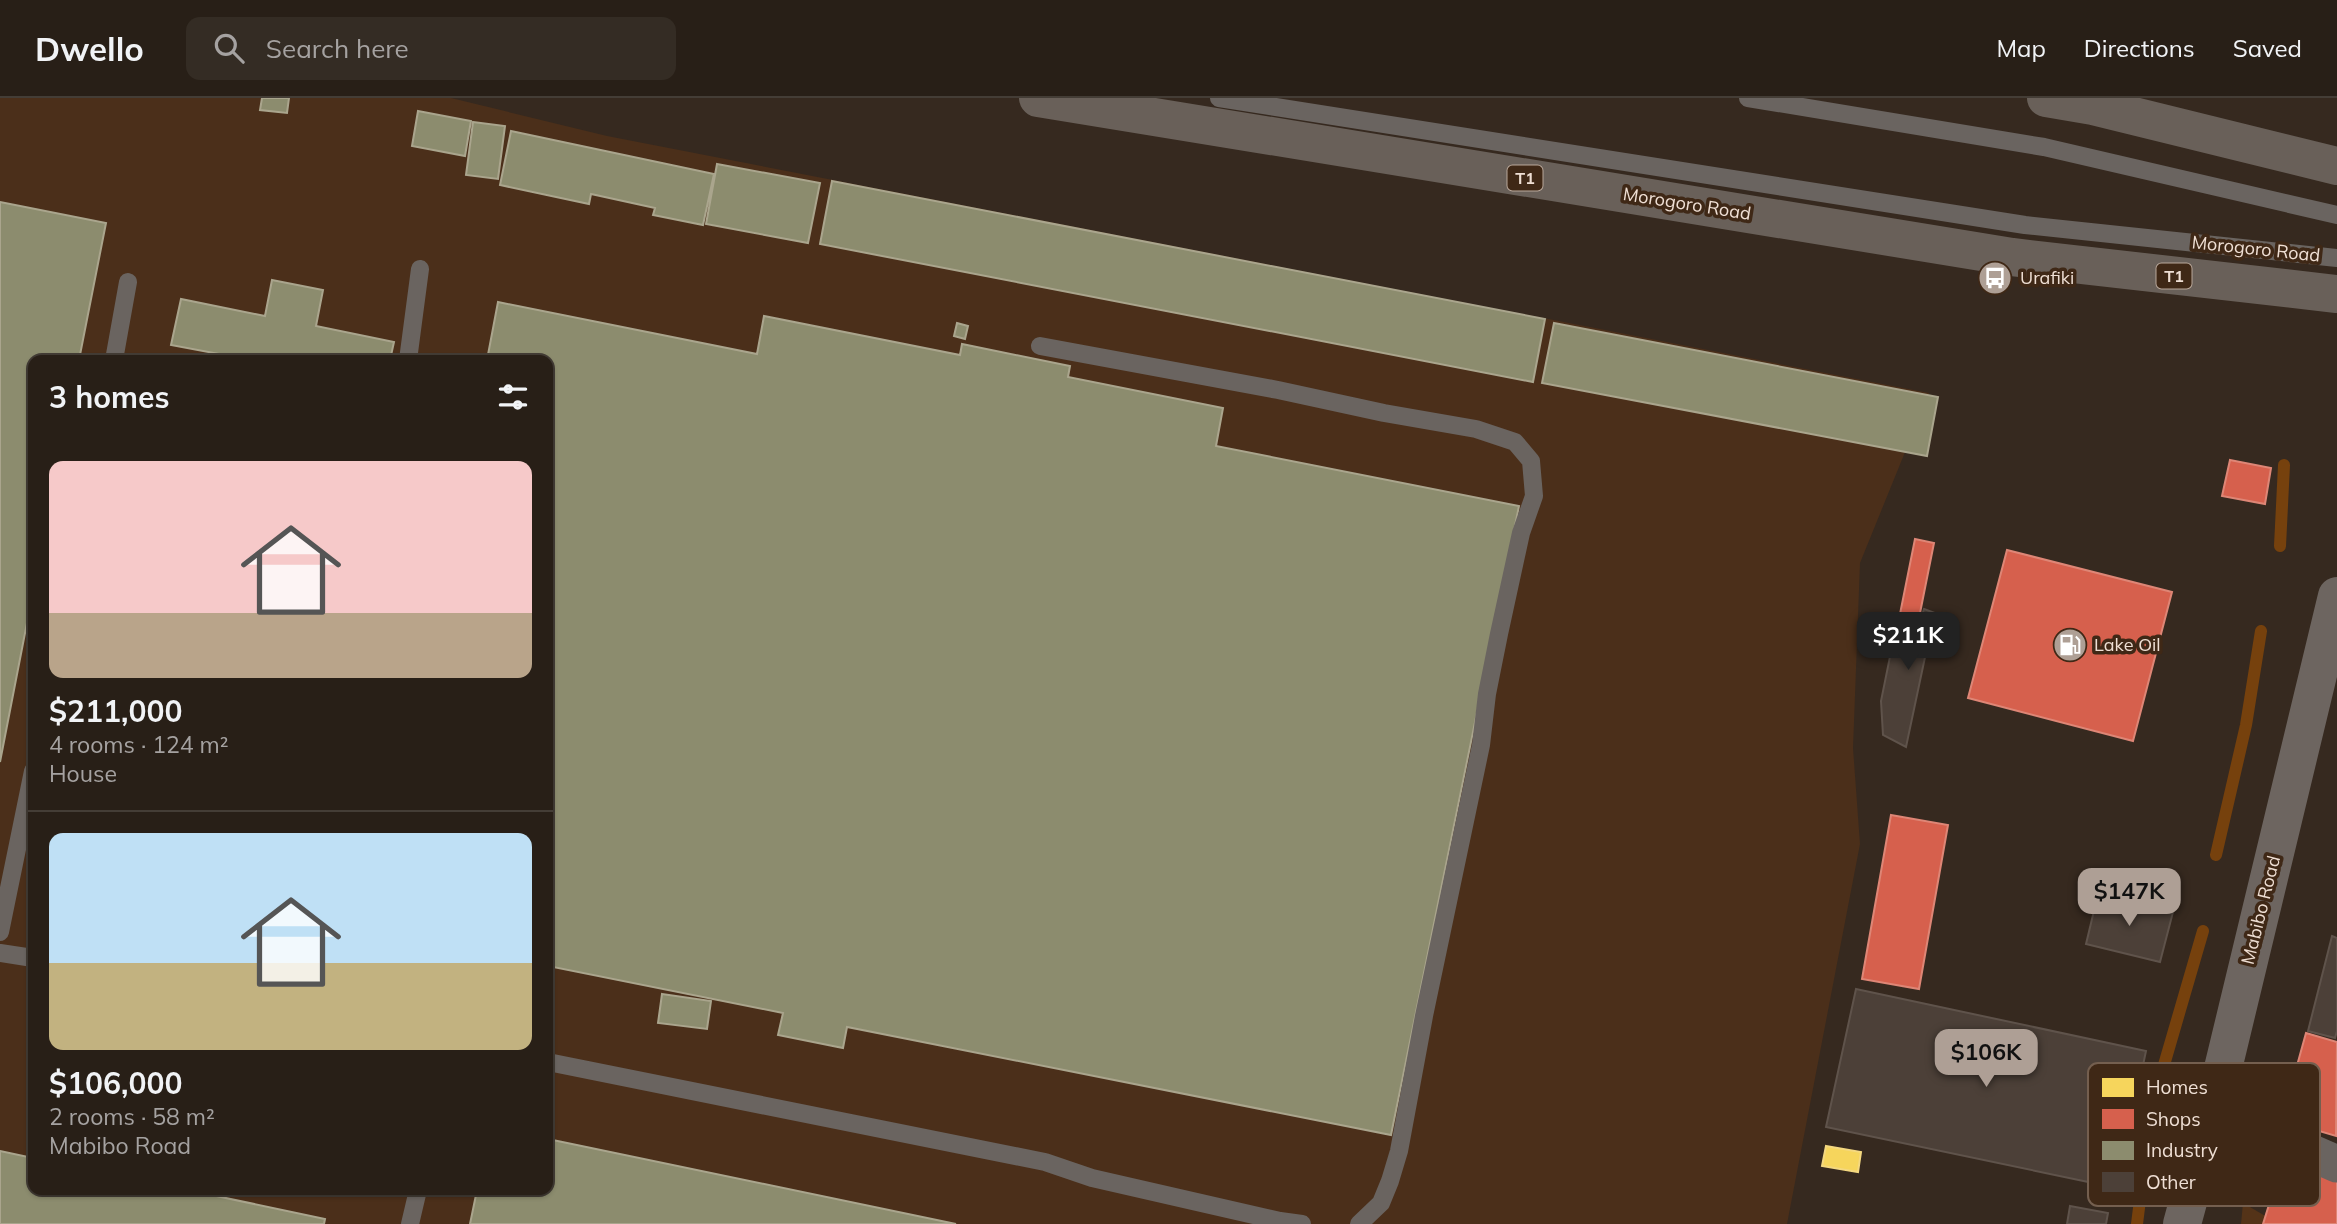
<!DOCTYPE html>
<meta charset="utf-8">
<style>
:root{--surface:#281f17;--page:#342c24;--text:#f1f3f6;--muted:#a5a2a1;--line:#443d36;--accent:#ae9f95}
body{margin:0;font-family:Mulish,sans-serif;background:var(--page);color:var(--text);height:100vh;display:flex;flex-direction:column;font-size:26px;white-space:nowrap}
*{box-sizing:border-box;margin:0}
p{font-size:23px;color:var(--muted)}
.icon{flex:none;width:38px;height:38px;fill:none;stroke:currentColor;stroke-width:2;stroke-linecap:round;stroke-linejoin:round}
.map{position:relative;flex:1;overflow:hidden}
.sheet{position:absolute;left:28px;top:257px;width:525px;height:840px;display:flex;flex-direction:column;background:var(--surface);border-radius:14px;box-shadow:0 2px 5px #0004,0 0 0 2px var(--line)}
.sheet>*{flex:none}
.price{position:absolute;translate:-50% -60px;padding:0 16px;border-radius:14px;background:var(--accent);color:#111;font-size:23px;line-height:46px;filter:drop-shadow(0 2px 4px #0008)}
.price::after{content:'';position:absolute;left:50%;top:42px;width:21px;height:16px;margin-left:-10px;background:inherit;clip-path:polygon(0 0,100% 0,50% 100%)}
.price.on{background:#222;color:#fff}
ul{padding:0;list-style:none}
li{display:grid;align-content:center;gap:14px;height:371px;padding:0 21px}
li+li{border-top:2px solid var(--line)}
li span{display:grid;place-items:center;height:217px;border-radius:14px;color:#555}
li>.icon{margin-inline-start:auto}
span .icon{width:126px;height:126px;fill:#fffc;stroke-width:1}
li b{font-size:30px}
h2{display:flex;justify-content:space-between;align-items:center;height:84px;padding:0 21px;font-size:30px}
header{display:flex;align-items:center;gap:42px;box-sizing:border-box;height:98px;padding:0 35px;background:var(--surface);border-bottom:2px solid var(--line)}
header strong{font-size:33px}
nav{display:flex;gap:38px;margin-inline-start:auto;font-size:24px}
.search{width:490px;height:63px;background:var(--page);display:flex;align-items:center;gap:18px;box-sizing:border-box;padding:0 24px;border-radius:14px;color:var(--muted);font-size:26px}
.map>svg:first-child{display:block}
.built{fill:#4b2f1a;fill-rule:evenodd}
.green{fill:#543318}
.homes{fill:#f6d55c;stroke:#f4d880;stroke-width:2}
.shops{fill:#d6604d;stroke:#de8676;stroke-width:2}
.industry{fill:#8c8c6e;stroke:#aaa58d;stroke-width:2}
.lines{fill:none;stroke-linecap:round;stroke-linejoin:round}
.stream{stroke:#76410d;stroke-width:12}
.building{fill:#4c4038;stroke:#5f534b;stroke-width:2}
.lane{stroke:#6a6460;stroke-width:18}
.street{stroke:#6a6460;stroke-width:37}
.secondary{stroke:#6d6560;stroke-width:38}
.highway{stroke:#696059;stroke-width:38}
.labels{text-anchor:middle;stroke-width:7;stroke-linejoin:round;paint-order:stroke}
.shield{fill:#3f2816;stroke:#baa89b;stroke-width:2}
.shield-label{font-size:16px;font-weight:bold;fill:#efdfd4}
.street-label{font-size:18px;fill:#efdfd4;stroke:#3f2816}
.poi-label{font-size:18px;fill:#efdfd4;stroke:#3f2816;text-anchor:start}
.key{fill:#3f2816;stroke:#745f4f;stroke-width:2}
.key-label{font-size:19px;fill:#efdfd4}
</style>
<header>
<strong>Dwello</strong>
<div class="search"><svg class="icon" aria-label="search" viewBox="0 0 24 24"><circle cx="10" cy="10" r="6"/><path d="M15 15l6 6"/></svg>Search here</div>
<nav><a>Map</a><a>Directions</a><a>Saved</a></nav>
</header>
<div class="map">
<svg width="2337" height="1126" viewBox="0 0 2337 1126">
<rect width="100%" height="100%" fill="#36291f"/>
<path class="built" d="M0,0H451L607,38L1929,295L1860,465L1853,650L1860,746L1787,1126H0ZM33,262H548V1092H33Z"/>
<path class="green" d="M2243,1105L2279,1126H2241Z"/>
<path class="homes" d="M1826,1048L1861,1054L1858,1074L1822,1068Z"/>
<path class="shops" d="M2230,362L2271,370L2265,406L2222,398Z
M1915,441L1934,445L1919,520L1900,516Z
M2007,452L2172,494L2133,643L1968,600Z
M1891,717L1948,727L1919,891L1862,881Z
M2306,935L2337,944L2336,1038L2282,1022Z
M2283,1062L2337,1079V1126H2263Z"/>
<path class="industry" d="M262,0H289L287,15L260,12Z
M418,13L471,23L465,58L412,48Z
M473,24L505,28L498,81L466,77Z
M511,33L714,76L703,127L653,117L655,110L591,96L589,106L500,87Z
M717,66L820,85L808,145L706,126Z
M832,83L1545,221L1533,284L820,146Z
M0,104L106,125L79,262H33V494L0,664Z
M272,182L323,192L316,228L394,244L390,262H251L171,247L181,201L265,218Z
M498,204L757,256L764,218L960,257L962,246L1070,268L1068,279L1223,310L1216,348L1519,408L1391,1037L847,929L843,950L778,937L783,915L548,868V262H487Z
M957,225L968,228L965,241L954,238Z
M1554,225L1938,299L1927,358L1542,285Z
M662,896L711,903L707,931L658,925Z
M548,1041L956,1126H470L477,1092H548Z
M0,1053L33,1060V1092H188L325,1121L324,1126H0Z"/>
<g class="lines">
<path class="stream" d="M2280,448L2284,367
M2216,757L2246,627L2261,533
M2137,1126L2142,1086L2141,1046L2203,833"/>
</g>
<path class="building" d="M1924,511L1951,521L1943,549L1928,545L1906,649L1883,637L1881,603L1897,524L1919,527Z
M2098,796L2173,814L2160,864L2086,846Z
M2332,838L2337,840V933L2335,940L2308,933Z
M1856,891L2146,953L2117,1090L1826,1029Z
M2070,1108L2108,1115L2106,1126H2067Z"/>
<g class="lines">
<path class="lane" d="M1219,0L2025,127L2337,160
M1748,0L2044,49L2337,117
M1040,248L1278,292L1384,315L1476,331L1515,344L1531,363L1534,398L1521,435L1499,536L1487,596L1481,647L1424,918L1399,1053L1390,1083L1381,1105L1359,1126
M114,262L128,184
M408,262L420,171
M0,834L33,673
M0,855L33,860
M548,964L1045,1064L1092,1080L1280,1123L1302,1126
M410,1126L418,1092"/>
<path class="street" d="M2212,1016L2271,1037L2337,1066"/>
<path class="secondary" d="M2182,1126L2212,1016L2337,498"/>
<path class="highway" d="M1038,0L2012,159L2337,196
M2046,0L2093,8L2337,68"/>
</g>
<defs>
<symbol id="bus-disc" viewBox="-11 -11 22 22"><circle r="9.5" fill="#ae9f95" stroke="#3f2816"/><path d="M-5-6H5V4H4V6H2V4H-2V6H-4V4H-5ZM-3.5-4V0h7V-4ZM-3.5 1.2v1.5H-2V1.2ZM2 1.2v1.5H3.5V1.2Z" fill="#fff"/></symbol>
<symbol id="fuel-disc" viewBox="-11 -11 22 22"><circle r="9.5" fill="#ae9f95" stroke="#3f2816"/><path d="M-5.5-6h7V0h2V4h1.3V-2.5L3-4.5l.8-.8L6-3V5H2.5V1h-1V6h-7ZM-4.2-4.7v3.2H.2V-4.7Z" fill="#fff"/></symbol>
</defs>
<g fill-rule="evenodd">
<use href="#bus-disc" x="1976" y="161" width="38" height="38"/>
<use href="#fuel-disc" x="2051" y="528" width="38" height="38"/>
</g>
<g class="labels">
<g class="shield">
<rect x="1507.5" y="67.5" width="35" height="25" rx="5"/>
<rect x="2156.5" y="165.5" width="35" height="25" rx="5"/>
</g>
<g class="shield-label">
<text x="1525" y="86">T1</text>
<text x="2174" y="184">T1</text>
</g>
<g class="street-label">
<text transform="translate(1687 106) rotate(9)" y="6">Morogoro Road</text>
<text transform="translate(2256 151) rotate(6)" y="6">Morogoro Road</text>
<text transform="translate(2261 812) rotate(-76)" y="6">Mabibo Road</text>
</g>
<g class="poi-label">
<text x="2020" y="186">Urafiki</text>
<text x="2094" y="553">Lake Oil</text>
</g>
</g>
<rect x="2088" y="965" width="232" height="143" rx="10" class="key"/>
<rect x="2102" y="980" width="32" height="19" fill="#f6d55c"/>
<rect x="2102" y="1011" width="32" height="20" fill="#d6604d"/>
<rect x="2102" y="1043" width="32" height="19" fill="#8c8c6e"/>
<rect x="2102" y="1074" width="32" height="20" fill="#4c4038"/>
<g class="key-label">
<text x="2146" y="996">Homes</text>
<text x="2146" y="1028">Shops</text>
<text x="2146" y="1059">Industry</text>
<text x="2146" y="1091">Other</text>
</g>
</svg>
<b class="price on" style="left:1908px;top:574px">$211K</b>
<b class="price" style="left:2129px;top:830px">$147K</b>
<b class="price" style="left:1986px;top:991px">$106K</b>
<section class="sheet">
<h2>3 homes<svg class="icon" aria-label="filters" viewBox="0 0 24 24"><path d="M4 7h16M4 17h16"/><circle cx="9" cy="7" r="2"/><circle cx="15" cy="17" r="2"/></svg></h2>
<ul>
<li><span style="background:linear-gradient(#f6c9c9 70%,#b9a48a 0)"><svg class="icon" aria-label="home" viewBox="0 0 24 24"><path d="M3 11l9-7 9 7M6 9v11h12V9"/></svg></span><div><b>$211,000</b><p>4 rooms · 124 m²</p><p>House</p></div></li>
<li><span style="background:linear-gradient(#bfe0f5 60%,#c2b280 0)"><svg class="icon" aria-label="home" viewBox="0 0 24 24"><path d="M3 11l9-7 9 7M6 9v11h12V9"/></svg></span><div><b>$106,000</b><p>2 rooms · 58 m²</p><p>Mabibo Road</p></div></li>
</ul>
</section>
</div>
